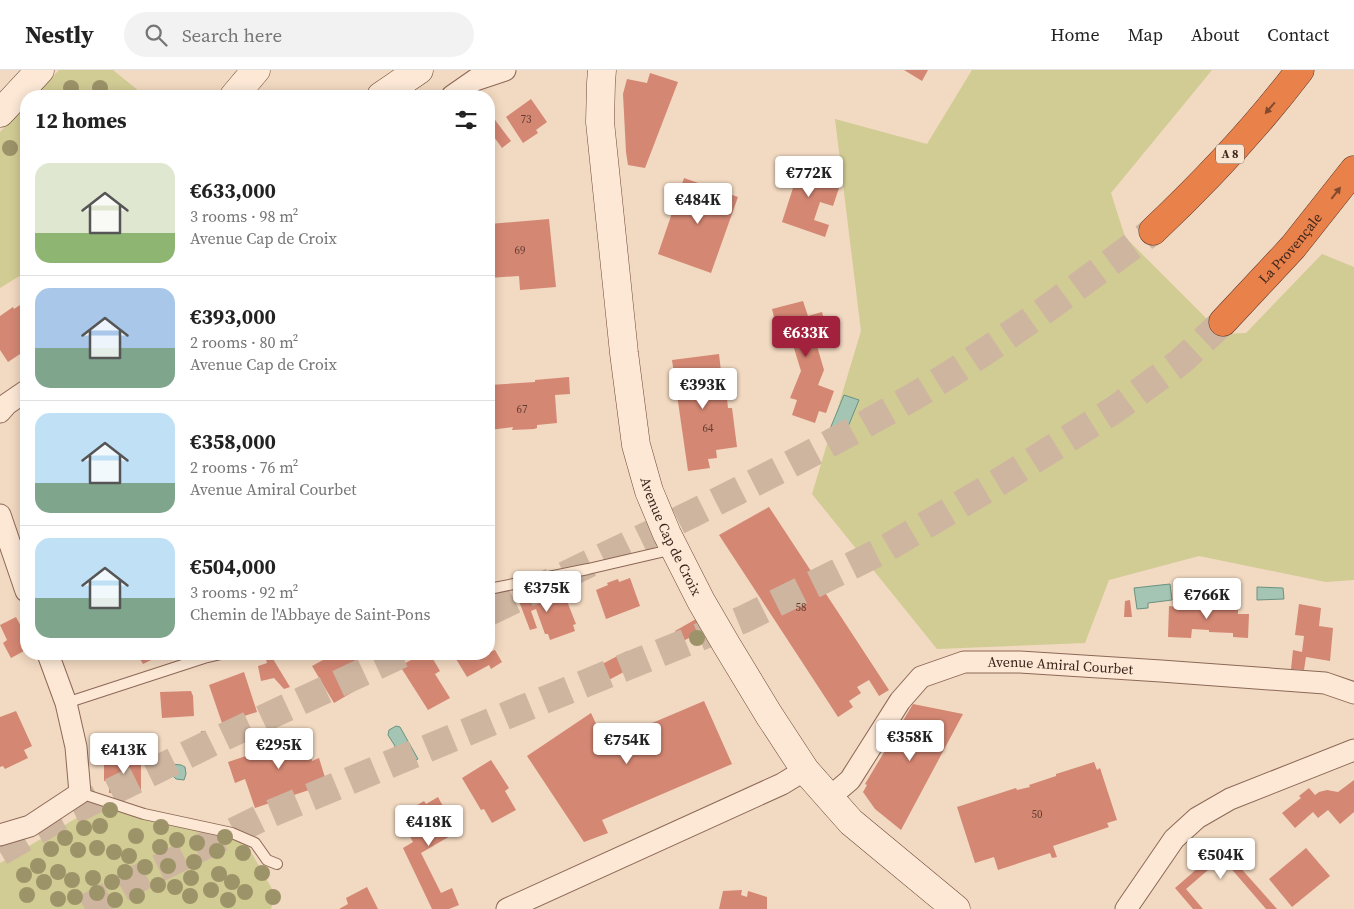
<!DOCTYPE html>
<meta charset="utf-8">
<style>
:root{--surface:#fff;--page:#f2f2f2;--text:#222;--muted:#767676;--line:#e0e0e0;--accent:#a2213d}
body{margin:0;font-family:"Source Serif 4",serif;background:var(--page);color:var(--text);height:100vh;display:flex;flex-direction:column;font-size:19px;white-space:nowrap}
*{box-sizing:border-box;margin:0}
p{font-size:16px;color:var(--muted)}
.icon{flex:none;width:28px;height:28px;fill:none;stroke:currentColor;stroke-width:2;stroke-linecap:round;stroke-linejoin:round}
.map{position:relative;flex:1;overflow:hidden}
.side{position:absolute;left:20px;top:20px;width:475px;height:570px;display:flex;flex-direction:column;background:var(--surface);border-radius:20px;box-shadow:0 2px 12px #0003}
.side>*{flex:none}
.price{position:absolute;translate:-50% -42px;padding:0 11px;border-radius:5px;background:#fff;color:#222;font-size:16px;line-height:32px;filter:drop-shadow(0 1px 2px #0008)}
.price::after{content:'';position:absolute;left:50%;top:30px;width:15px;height:11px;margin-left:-8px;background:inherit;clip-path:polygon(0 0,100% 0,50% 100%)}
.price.on{background:var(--accent);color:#fff}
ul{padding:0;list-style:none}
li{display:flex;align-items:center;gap:15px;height:125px;padding:0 15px}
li+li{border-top:1px solid var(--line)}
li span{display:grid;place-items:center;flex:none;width:140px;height:100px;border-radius:15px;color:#555}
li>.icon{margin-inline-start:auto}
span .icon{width:60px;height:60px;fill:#fffc;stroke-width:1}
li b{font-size:21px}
h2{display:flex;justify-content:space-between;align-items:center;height:60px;padding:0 15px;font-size:21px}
header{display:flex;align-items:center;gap:30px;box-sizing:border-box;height:70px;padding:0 25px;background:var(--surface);border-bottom:1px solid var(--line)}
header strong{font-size:24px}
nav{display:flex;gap:28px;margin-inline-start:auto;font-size:18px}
.search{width:350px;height:45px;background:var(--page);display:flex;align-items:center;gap:12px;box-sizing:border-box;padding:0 18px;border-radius:28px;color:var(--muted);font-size:19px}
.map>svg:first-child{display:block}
.green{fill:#d1cb94}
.water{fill:#a4c4b4;stroke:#6a9380}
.building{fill:#d48773}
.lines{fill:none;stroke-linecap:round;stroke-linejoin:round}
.highway-tunnel{stroke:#ceb5a0;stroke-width:28;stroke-dasharray:28 14;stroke-linecap:butt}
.lane-casing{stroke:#8d6857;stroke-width:12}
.street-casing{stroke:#8d6857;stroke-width:23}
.secondary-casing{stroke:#6f493a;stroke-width:29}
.highway-casing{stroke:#5b372b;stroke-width:29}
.lane{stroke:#fce8d5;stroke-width:10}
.street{stroke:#fce8d5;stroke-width:21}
.secondary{stroke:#fce8d5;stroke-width:28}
.highway{stroke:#e9814a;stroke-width:28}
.tree{fill:#9d9369}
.oneway{fill:#814a2e}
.labels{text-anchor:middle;stroke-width:4;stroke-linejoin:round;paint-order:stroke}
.number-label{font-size:11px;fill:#623e32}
.shield{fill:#f9e5d1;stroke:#755f52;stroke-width:1}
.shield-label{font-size:12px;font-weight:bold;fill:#3c251c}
.street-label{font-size:14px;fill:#3c251c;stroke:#f9e5d1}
</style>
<header>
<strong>Nestly</strong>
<div class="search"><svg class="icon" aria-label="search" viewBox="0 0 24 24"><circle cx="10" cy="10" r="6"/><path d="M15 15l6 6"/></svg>Search here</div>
<nav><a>Home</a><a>Map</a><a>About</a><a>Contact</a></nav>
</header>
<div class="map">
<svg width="1354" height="839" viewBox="0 0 1354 839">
<rect width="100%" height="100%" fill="#f2d9c1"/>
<path class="green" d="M59,0H113L145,26H34Z
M972,0H1212L1111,123L1125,167L1222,264L1246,263L1322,184L1354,197V510L1326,512L1199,486L1109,510L1085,573L937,579L812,424L861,261L835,49L927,74Z
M26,35V202L0,218V62Z
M109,729L239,761L275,824L271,839H0V793Z"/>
<path class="water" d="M844,325L859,330L845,364L830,359Z
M1170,514L1172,530L1148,533V538L1137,539L1134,518Z
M1257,517L1283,518L1284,529L1257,530Z
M396,656L400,657L418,689L403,698L394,683L395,676L388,665L389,660Z
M161,691L172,694L181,695L185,697L186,704L184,710L176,709L172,705H167L159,702L158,696Z"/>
<path class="building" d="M904,0H928L922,11Z
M650,3L678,12L645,98L628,95L626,82L623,24L627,9L647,13Z
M531,29L547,52L536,60L538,63L523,73L506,47Z
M489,42L511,71L502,78L489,60Z
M800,95L842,109L833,136L820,132L814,150L829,155L825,167L782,152L793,118L782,114L787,100L798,103Z
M684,108L738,127L711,203L658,184Z
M549,149L556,217L520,220L519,206L489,208V154Z
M26,231V280L8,292L0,280V246L13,237L14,239Z
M803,231L808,246L822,242L830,272L817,276L824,300L818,315L834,321L826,343L819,341L815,353L792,345L797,330L790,328L801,301L793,275L787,276L784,268L788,267L784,253L776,255L772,239Z
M719,284L722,310H725L728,338H732L737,377L716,380L717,388L708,389L710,398L688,401L672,290Z
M569,307L570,324L555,325L557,353L537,355V358L534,359L512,360L513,357L489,360V315L535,312V310Z
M769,437L889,620L879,626L869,610L857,617L861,623L849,631L853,637L838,647L719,465Z
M630,508L640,536L606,549L596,520L608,515L607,513L618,509L619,512Z
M537,517L543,534L546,533L544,529L553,527L555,530L565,526L576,554L573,555L575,561L550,570L548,564H545L536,539L531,541L537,558L530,560L515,521Z
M1130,530L1132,547H1124L1125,531Z
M1188,531L1238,534V544H1249L1248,568L1233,567V563L1209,562V560L1192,559L1191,568L1168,567L1169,536L1187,538Z
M1299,534L1321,538L1319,556L1333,558L1330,591L1306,587L1304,600L1291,599L1293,580L1302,582L1304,566L1295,565Z
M16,547L23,560L26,572V580L11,588L3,573L7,570L0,555Z
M696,549L703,561L673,576L670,571L678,566L675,561Z
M495,580L502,592L491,599L489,595L467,607L453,584H489V582Z
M627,581L635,596L605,612L604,611L591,620L585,603Z
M137,584H158L159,586L143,594Z
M270,584L290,617L284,619L274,608L261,611L258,596L267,593L265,586Z
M334,584L337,589L347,584H351L368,613L334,633L312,596Z
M422,584H430L440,601L435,604L450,628L428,640L400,596Z
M244,602L257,642L222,653L209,615Z
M191,621L193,626L194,646L162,648L160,622Z
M704,631L732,694L602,750L608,763L584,772L527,686L591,643L605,673Z
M913,634L963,644L901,760L875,739L863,722L867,715L865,714Z
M16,641L32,676L24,680L28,688L5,699L3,696L0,697V647Z
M201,661H206L199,690L188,688L192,667L200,669Z
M303,662L312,691L319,688L327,714L255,738L245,709L235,713L228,692L255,683L254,678Z
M114,686H141V723H109V711H104V694H113Z
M491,690L509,718L505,721L516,740L492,753L484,739L481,740L462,708Z
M1094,692L1097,700L1100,698L1117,750L1107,753L1109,757L1053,776L1057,787L1052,788L1050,783L998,800L994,787L975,793L957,737L1016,718L1017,720L1030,717L1029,715L1056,706V704Z
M1354,710V742L1340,754L1328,740L1318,748L1313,742L1295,758L1282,743L1301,728L1299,726L1309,718L1315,725L1319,722L1327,720L1338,722Z
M438,727L457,762L421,783L441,823L452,818L459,835L449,839H432L403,778L413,772L399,746L424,731L426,734Z
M1222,777L1277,839H1266L1222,788L1186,819L1203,839H1193L1175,818Z
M1306,778L1330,806L1292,837L1269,809Z
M367,817L378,839H339L348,834L346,828Z
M742,820L741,825L747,827L748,821L767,827V839H719L723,821Z"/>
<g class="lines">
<path class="highway-tunnel" d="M489,542C622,477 756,416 885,343C980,290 1066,225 1153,161
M0,782L60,747L215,671L402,584
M85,839L141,807L265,746L522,639L744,549L885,479L997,413L1114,340L1180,292L1223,252"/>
<defs>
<path id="lane" d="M489,519L588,499L674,479
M66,633L204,588L221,584
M80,723L144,744L232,763L255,773L267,790L277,794"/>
<g id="street">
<path d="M452,26L475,10L505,0"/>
<path d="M0,342L7,334L26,321"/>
<path d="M0,445L26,521"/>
<path id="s1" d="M829,728L850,710L900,631L921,607L964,592H1020L1161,601L1325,613L1354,623"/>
<path d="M0,765L30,756L80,723L76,677L66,633L48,584"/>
<path d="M507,839L782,714L805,700"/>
<path d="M1126,839L1174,769L1197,748L1230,729L1354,680"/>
</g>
<g id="secondary">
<path id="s2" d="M602,0L601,13L600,52L624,283L636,375L649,421L667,464L701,531L726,574L769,645L805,700L851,752L956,839"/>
<path d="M234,26L256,0"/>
<path d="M381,26L419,0"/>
<path d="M0,43L40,0"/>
</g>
<g id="highway">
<path d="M1153,161C1206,111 1256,58 1300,0"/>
<path id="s3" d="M1223,252L1293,177L1354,100"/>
</g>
</defs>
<use href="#lane" class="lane-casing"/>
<use href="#street" class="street-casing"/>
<use href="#secondary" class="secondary-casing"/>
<use href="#highway" class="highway-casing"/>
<use href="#lane" class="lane"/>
<use href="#street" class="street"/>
<use href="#secondary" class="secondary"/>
<use href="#highway" class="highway"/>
</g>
<g class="tree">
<circle cx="71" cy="18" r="8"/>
<circle cx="100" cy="18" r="8"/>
<circle cx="10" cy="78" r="8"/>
<circle cx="697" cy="568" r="8"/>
<circle cx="110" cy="740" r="8"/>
<circle cx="100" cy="756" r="8"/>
<circle cx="161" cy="757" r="8"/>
<circle cx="84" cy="758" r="8"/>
<circle cx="136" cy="766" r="8"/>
<circle cx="225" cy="767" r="8"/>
<circle cx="65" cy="768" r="8"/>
<circle cx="177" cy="770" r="8"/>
<circle cx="197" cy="773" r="8"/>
<circle cx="160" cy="777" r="8"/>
<circle cx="97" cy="778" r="8"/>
<circle cx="51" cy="779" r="8"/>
<circle cx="78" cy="780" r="8"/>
<circle cx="217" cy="781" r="8"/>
<circle cx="114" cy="782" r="8"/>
<circle cx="243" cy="783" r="8"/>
<circle cx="129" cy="786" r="8"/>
<circle cx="194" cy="792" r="8"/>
<circle cx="38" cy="796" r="8"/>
<circle cx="168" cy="796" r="8"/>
<circle cx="145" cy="797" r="8"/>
<circle cx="58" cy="802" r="8"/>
<circle cx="125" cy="802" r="8"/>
<circle cx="262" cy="803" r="8"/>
<circle cx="219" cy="804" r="8"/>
<circle cx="24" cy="805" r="8"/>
<circle cx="93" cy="808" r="8"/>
<circle cx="191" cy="808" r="8"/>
<circle cx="72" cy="810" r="8"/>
<circle cx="44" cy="812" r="8"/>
<circle cx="112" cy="812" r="8"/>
<circle cx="232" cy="812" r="8"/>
<circle cx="158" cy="815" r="8"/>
<circle cx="175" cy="817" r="8"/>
<circle cx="211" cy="820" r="8"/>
<circle cx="245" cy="822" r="8"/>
<circle cx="97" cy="823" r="8"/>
<circle cx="27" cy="825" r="8"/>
<circle cx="137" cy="826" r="8"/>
<circle cx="190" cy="826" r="8"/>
<circle cx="75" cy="827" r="8"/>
<circle cx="273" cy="827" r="8"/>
<circle cx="58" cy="829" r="8"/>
<circle cx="115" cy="830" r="8"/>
<circle cx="228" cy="830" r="8"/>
</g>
<defs><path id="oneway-solid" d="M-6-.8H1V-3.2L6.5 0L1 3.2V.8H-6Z" transform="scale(1.25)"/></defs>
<g class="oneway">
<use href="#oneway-solid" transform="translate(1270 38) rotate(131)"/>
<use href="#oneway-solid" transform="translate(1336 123) rotate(-52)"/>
</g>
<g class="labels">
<g class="number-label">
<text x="526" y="53">73</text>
<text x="520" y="184">69</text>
<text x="522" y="343">67</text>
<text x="708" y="362">64</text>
<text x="801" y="541">58</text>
<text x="1037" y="748">50</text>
</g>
<rect class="shield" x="1216" y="74.5" width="28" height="19" rx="4"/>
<g class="shield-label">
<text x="1230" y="88">A 8</text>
</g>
<g class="street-label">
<text dy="5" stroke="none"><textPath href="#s3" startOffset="100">La Provençale</textPath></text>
<text dy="5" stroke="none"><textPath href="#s2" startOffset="475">Avenue Cap de Croix</textPath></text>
<text dy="5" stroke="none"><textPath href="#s1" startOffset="295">Avenue Amiral Courbet</textPath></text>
</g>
</g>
</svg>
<b class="price" style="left:809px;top:128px">€772K</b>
<b class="price" style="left:698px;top:155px">€484K</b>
<b class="price on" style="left:806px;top:288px">€633K</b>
<b class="price" style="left:703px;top:340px">€393K</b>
<b class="price" style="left:547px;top:543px">€375K</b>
<b class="price" style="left:1207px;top:550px">€766K</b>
<b class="price" style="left:910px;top:692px">€358K</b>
<b class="price" style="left:627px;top:695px">€754K</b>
<b class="price" style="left:279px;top:700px">€295K</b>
<b class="price" style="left:124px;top:705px">€413K</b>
<b class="price" style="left:429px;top:777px">€418K</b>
<b class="price" style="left:1221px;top:810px">€504K</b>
<section class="side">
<h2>12 homes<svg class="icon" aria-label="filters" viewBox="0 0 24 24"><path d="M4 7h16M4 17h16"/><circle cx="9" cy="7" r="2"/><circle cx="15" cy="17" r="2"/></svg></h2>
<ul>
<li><span style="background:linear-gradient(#dfe7d0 70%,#8fb573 0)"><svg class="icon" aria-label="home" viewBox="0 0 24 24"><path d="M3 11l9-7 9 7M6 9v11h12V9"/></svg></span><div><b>€633,000</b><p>3 rooms · 98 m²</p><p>Avenue Cap de Croix</p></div></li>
<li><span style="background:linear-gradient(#a9c7e8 60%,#7fa58c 0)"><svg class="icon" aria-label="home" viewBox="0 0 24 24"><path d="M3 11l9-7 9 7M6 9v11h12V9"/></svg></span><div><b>€393,000</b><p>2 rooms · 80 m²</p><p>Avenue Cap de Croix</p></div></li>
<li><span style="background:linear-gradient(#bfe0f5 70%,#7fa58c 0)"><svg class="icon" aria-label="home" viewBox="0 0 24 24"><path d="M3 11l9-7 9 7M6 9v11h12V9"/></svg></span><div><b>€358,000</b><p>2 rooms · 76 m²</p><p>Avenue Amiral Courbet</p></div></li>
<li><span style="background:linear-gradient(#bfe0f5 60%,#7fa58c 0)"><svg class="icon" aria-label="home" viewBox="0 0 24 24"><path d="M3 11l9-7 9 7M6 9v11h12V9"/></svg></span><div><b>€504,000</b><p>3 rooms · 92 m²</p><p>Chemin de l'Abbaye de Saint-Pons</p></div></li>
</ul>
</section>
</div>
